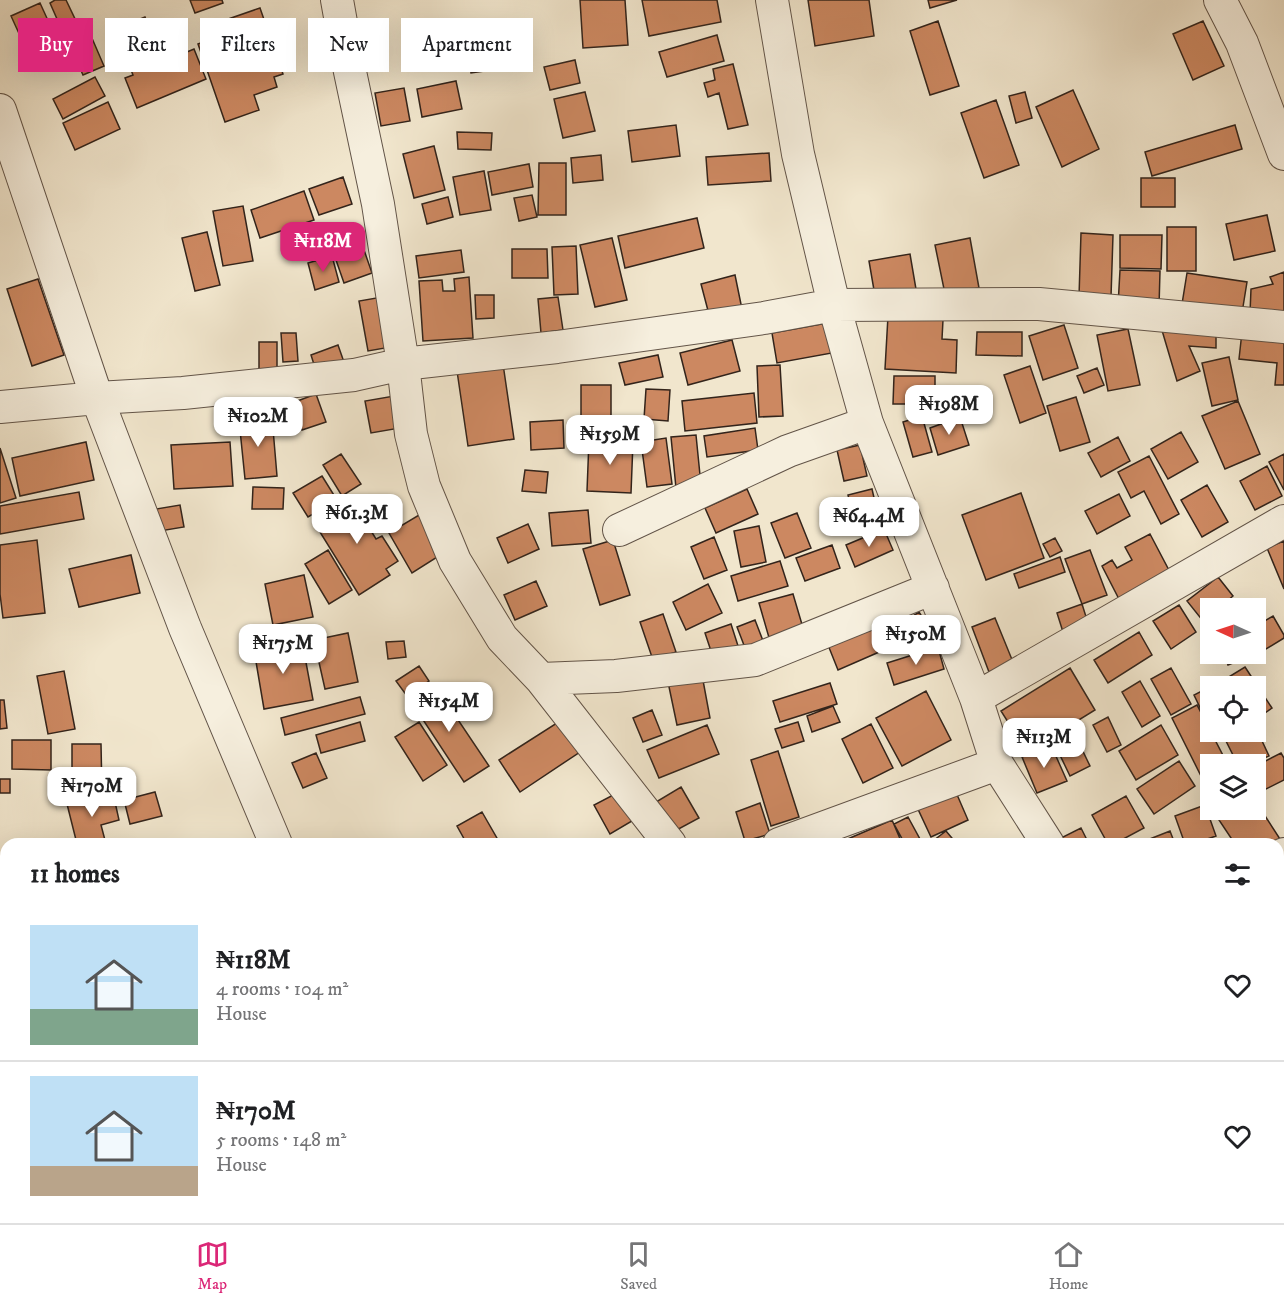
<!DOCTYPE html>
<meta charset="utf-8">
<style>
:root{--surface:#fff;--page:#f2f2f2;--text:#202124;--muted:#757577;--line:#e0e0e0;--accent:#db2777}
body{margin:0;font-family:"IM FELL DW Pica",serif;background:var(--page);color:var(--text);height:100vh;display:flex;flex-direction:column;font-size:22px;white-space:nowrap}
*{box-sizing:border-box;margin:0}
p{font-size:20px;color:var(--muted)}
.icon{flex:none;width:33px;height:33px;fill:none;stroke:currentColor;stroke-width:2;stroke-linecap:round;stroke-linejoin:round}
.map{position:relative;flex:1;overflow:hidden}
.panel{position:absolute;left:0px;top:838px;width:1284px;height:386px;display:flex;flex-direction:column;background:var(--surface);border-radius:18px 18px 0 0;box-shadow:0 6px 24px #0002}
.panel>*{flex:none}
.banner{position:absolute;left:18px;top:18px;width:600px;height:54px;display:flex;gap:12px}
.needle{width:39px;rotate:273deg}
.tools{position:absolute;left:1200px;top:598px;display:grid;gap:12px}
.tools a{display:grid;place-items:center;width:66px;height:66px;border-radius:0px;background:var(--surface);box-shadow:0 6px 24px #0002;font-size:30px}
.price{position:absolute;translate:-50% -51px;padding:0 14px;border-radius:12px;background:#fff;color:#222;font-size:20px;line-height:39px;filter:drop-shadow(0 2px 3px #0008)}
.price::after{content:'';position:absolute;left:50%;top:36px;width:18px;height:14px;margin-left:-9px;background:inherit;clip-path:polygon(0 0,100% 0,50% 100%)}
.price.on{background:var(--accent);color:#fff}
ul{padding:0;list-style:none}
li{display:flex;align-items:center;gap:18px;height:150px;padding:0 30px}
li+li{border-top:2px solid var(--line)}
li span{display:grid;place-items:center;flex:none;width:168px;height:120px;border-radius:0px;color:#555}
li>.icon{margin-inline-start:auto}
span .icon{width:72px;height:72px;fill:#fffc;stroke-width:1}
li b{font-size:26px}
h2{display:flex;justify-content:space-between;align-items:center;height:72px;padding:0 30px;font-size:26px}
.chip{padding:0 21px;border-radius:0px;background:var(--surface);box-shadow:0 6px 24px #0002;font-size:21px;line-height:54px}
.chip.on{background:var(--accent);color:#fff}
.tabs{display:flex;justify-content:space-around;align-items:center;height:84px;border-top:2px solid var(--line);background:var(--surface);font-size:16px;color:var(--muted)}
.tabs a{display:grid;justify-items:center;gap:3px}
.tabs .on{color:var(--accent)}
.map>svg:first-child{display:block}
.building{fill:#cc8861;stroke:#33241b;stroke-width:1.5}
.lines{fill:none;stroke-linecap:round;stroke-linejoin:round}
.minor-casing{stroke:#625448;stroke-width:34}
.minor{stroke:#f6efde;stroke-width:32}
</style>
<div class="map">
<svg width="1284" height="1223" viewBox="0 0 1284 1223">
<rect width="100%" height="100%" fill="#f1e6cd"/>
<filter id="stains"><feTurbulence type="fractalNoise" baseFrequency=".00333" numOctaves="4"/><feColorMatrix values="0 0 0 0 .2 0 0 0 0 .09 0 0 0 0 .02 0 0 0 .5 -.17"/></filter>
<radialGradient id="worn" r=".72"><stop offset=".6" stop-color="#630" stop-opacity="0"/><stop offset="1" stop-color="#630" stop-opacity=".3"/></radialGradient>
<path class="building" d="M55,0H66L76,21L61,28L50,3Z
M190,0H222L223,3L195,13Z
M580,0H625L628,45L583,48Z
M642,0H717L721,22L649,36Z
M808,0H869L874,36L815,46Z
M928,0H957L930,8Z
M40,3L56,38L27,51L11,16Z
M260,8L283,74L274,77L277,87L254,95L259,110L225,122L198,44L212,39L208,26Z
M145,17L152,33L164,28L170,42L181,38L187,52L194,49L206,79L137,108L125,78L133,75L126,57L117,61L106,33Z
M938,21L959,86L930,95L910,31Z
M1203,21L1224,66L1193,80L1173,34Z
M85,22L104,66L83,75L64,32Z
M717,35L724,61L667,77L659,52Z
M510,41L514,67L471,73L467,48Z
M575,60L580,83L550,90L544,67Z
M733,64L748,125L728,129L719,93L708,97L704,83L715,80L713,69Z
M95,77L105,96L63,119L53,99Z
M456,81L462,109L422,117L417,89Z
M404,88L410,121L381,126L375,93Z
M1073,90L1099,149L1062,167L1036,107Z
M585,92L595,131L563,138L554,99Z
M1025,92L1032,118L1016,123L1009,96Z
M996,100L1019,165L984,178L961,113Z
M108,102L120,129L75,150L63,123Z
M676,125L680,156L632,162L628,131Z
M1235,125L1242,149L1152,176L1145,152Z
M457,132L492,133L491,150L458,149Z
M434,146L445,190L414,198L403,154Z
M769,153L771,181L708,185L706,157Z
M601,155L603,180L573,183L571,158Z
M539,163H566V215H538Z
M529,164L533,187L492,195L488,172Z
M484,171L491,210L460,215L453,177Z
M343,177L352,204L319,215L309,189Z
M1141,178H1175V207H1141Z
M304,191L314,220L260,238L251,210Z
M532,195L537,217L519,221L514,198Z
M448,197L453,217L427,224L422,204Z
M243,206L253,261L223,266L213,211Z
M1267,215L1275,251L1234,260L1226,224Z
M697,218L704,248L625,268L618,236Z
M356,227L372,273L344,283L328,237Z
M1167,227H1196V271H1167Z
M207,232L220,285L195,291L182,238Z
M1081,233L1113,235L1111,297H1079Z
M1120,235H1162L1161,269L1120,268Z
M612,238L627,300L595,307L580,245Z
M970,238L979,288L945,294L935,245Z
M576,246L578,294L554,295L552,247Z
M512,249H547L548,278H512Z
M461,250L464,272L419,278L416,256Z
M910,254L917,295L876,302L869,261Z
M332,256L339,282L315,290L308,263Z
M1120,270L1160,271L1159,307L1118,306Z
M1284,272V313H1250L1251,289L1273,284L1270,277Z
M1187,273L1247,282L1242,313L1182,304Z
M735,275L743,314L711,322L701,284Z
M469,277L473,338L423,341L419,281L442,280L443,291H455L454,279Z
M38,279L64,355L32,366L7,289Z
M475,295H494V318L476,319Z
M382,297L391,347L368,351L359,301Z
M558,297L563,330L541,333L538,299Z
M888,316L943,320L942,339L957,340L956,373L885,369Z
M827,323L832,353L777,363L772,333Z
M1064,325L1078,368L1043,380L1029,336Z
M1161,327H1216V348L1189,346L1200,371L1177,381Z
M1128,329L1140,385L1108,391L1097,335Z
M977,332H1022V356L976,355Z
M1242,332L1284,337V385H1275L1277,363L1239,359Z
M281,333H296L298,361L283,362Z
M732,340L740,371L688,385L680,353Z
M259,342H277V370L259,371Z
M338,345L345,365L317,374L311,355Z
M658,355L663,377L625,385L619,363Z
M1229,357L1238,400L1212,406L1202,363Z
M503,364L514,439L468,446L457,371Z
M780,365L783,416L759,417L757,366Z
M1030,366L1046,413L1020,423L1004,375Z
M1097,368L1104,385L1084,393L1077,376Z
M894,376H935V404H893Z
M581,385H611V434L581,433Z
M646,389L670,390L668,421L644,419Z
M754,393L757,423L685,431L682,401Z
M316,394L326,422L302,430L292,403Z
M394,396L400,428L371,433L365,401Z
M1076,397L1090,442L1060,451L1047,406Z
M1238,401L1260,454L1225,469L1202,416Z
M922,416L932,452L913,457L903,422Z
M272,417L277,476L245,479L239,420Z
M960,417L969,445L938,455L930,428Z
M563,420L564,448L531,450L530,422Z
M755,428L758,450L707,457L704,436Z
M1181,432L1198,462L1168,479L1151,449Z
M696,435L701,485L676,488L671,437Z
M1118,437L1130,461L1101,477L1088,453Z
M666,438L672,484L647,487L641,442Z
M589,440L633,442L631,493L587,491Z
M86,442L94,480L20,496L12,458Z
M230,442L233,486L174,489L171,445Z
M860,445L867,476L844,481L837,450Z
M0,448L16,498L0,503Z
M341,454L361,484L342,496L323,465Z
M1284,454V490L1269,462Z
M1149,456L1179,514L1161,524L1144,491L1131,498L1118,472Z
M1267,466L1282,496L1255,510L1240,481Z
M525,470L548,472L546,493L522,491Z
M322,476L337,500L308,517L293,493Z
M1207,485L1228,522L1202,537L1181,500Z
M253,487L284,488L283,509H252Z
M747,489L758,514L716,533L705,508Z
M872,489L880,524L856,530L848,495Z
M79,492L84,519L0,534V506Z
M1021,493L1044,558L986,580L962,515Z
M1119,494L1130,516L1097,534L1085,511Z
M359,496L375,521L368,526L376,539L382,536L398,561L386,569L390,575L359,595L315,524Z
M180,505L184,527L160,531L156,509Z
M588,510L591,543L552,546L549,513Z
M797,513L811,548L785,558L771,523Z
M419,515L442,554L412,573L389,533Z
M528,524L539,549L508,563L497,538Z
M759,526L766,562L741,567L734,531Z
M884,529L893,550L855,567L846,545Z
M1150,534L1172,576L1121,603L1102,566L1112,560L1117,568L1132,560L1125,547Z
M714,537L727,570L704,579L691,547Z
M1055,538L1062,551L1050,557L1043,544Z
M37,540L45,613L3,618L0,594V545Z
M613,540L630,595L600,605L583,549Z
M1284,541V589L1267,548Z
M832,545L840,568L805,581L796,558Z
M328,550L352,590L329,604L305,564Z
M1090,550L1107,595L1082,604L1065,559Z
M131,555L140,593L79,607L69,569Z
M1060,557L1065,572L1019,588L1014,574Z
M780,561L788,586L738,601L731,576Z
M304,575L313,617L273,625L265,584Z
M1218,577L1233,596L1218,609H1210V615L1203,621L1187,601Z
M536,581L547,606L515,620L504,595Z
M708,584L722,613L686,630L673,602Z
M793,594L806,638L772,648L759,603Z
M1082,604L1088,623L1063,632L1057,613Z
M1179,605L1196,632L1171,649L1153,621Z
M919,612L935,638L911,652L896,627Z
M663,614L676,652L653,660L640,622Z
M1273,616L1284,635V638L1261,652L1256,642V626Z
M995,618L1013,662L989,672L972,627Z
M755,620L765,646L747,653L737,627Z
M731,624L739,649L713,657L705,633Z
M876,625L886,649L838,670L828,645Z
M1139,632L1152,655L1108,683L1094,660Z
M348,633L358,682L325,689L314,640Z
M302,641L313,700L264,709L254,650Z
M404,641L406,657L388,659L386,642Z
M938,647L944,669L894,685L887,663Z
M1256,653V654L1228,665L1224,654Z
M419,666L429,681L407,696L396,681Z
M1245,667L1272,708L1256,719V687H1232L1227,678Z
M1070,668L1095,710L1027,752L1001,711Z
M1171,668L1191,704L1171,715L1151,679Z
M64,671L75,729L48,734L37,676Z
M702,675L710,718L677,725L668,682Z
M1227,678L1231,687H1210V720L1207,722L1194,695Z
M1140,681L1160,716L1142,727L1122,692Z
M830,683L837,704L780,722L773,701Z
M434,684L489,766L464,782L410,700Z
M926,691L951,740L902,766L876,718Z
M360,697L365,714L285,735L281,718Z
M0,700H4L7,728L0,729Z
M1197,705L1228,765H1210V782L1205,784L1172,718Z
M833,706L840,722L812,732L807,716Z
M652,710L662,735L643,742L633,718Z
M1108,717L1121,745L1107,752L1093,725Z
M560,721L580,752L520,792L499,760Z
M360,722L365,741L321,753L316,735Z
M419,722L447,765L423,781L395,737Z
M798,722L804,741L782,748L775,729Z
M871,724L893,768L863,783L842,739Z
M707,725L719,754L659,778L647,750Z
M1161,725L1178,755L1136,780L1119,751Z
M1256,728L1269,756L1249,765H1238L1226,741L1245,732H1256Z
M12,740H51V770L12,769Z
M1078,741L1090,766L1070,776L1058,751Z
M72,744H101L102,792H72Z
M1051,745L1067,781L1037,793L1022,757Z
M778,751L799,817L771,826L751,760Z
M316,753L327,778L303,788L292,763Z
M1281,753L1284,758V780L1256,794V766Z
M1179,761L1195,786L1154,814L1137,789Z
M0,779H10V793H0Z
M681,787L699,818L673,832L656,802Z
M955,790L968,820L931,837L917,807Z
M155,792L162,816L130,824L124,800Z
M113,793L119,820L101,825L106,844H77L67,804Z
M617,793L632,821L610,834L594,805Z
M1126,796L1144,828L1114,844H1108L1092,815Z
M1256,802L1280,839L1272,844H1235L1219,820L1234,810H1256Z
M760,803L770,834L745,841L736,812Z
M1205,805L1216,836L1193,844H1185L1175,816Z
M482,812L498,840L489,844H467L457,826Z
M908,817L921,841L914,844H905L894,824Z
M892,820L901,841L893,844H844L843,841Z
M1081,828L1089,844H1054L1053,842Z
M946,831L957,844H929Z
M1170,831L1175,844H1137Z
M6,870V895L0,897V872Z
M1278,936L1284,947V958L1278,961Z
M1278,999L1284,1010V1046L1278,1049Z
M6,1202V1218H35L37,1223H0V1203Z
M527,1218H559L571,1220L570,1223H526Z
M716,1218H724L728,1223H710Z
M788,1218H826L828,1221L825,1223H791Z
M1224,1218H1239L1232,1223H1228Z"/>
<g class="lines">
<defs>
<path id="minor" d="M337,0L349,67L378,204L403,364L411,434L424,486L455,561L502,638L541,679L670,844
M772,0L798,154L834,305L867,423L976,698L997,764L1048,844
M1220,0L1242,43L1284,154
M0,110L97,398L185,628L276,844
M0,407L97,398L183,393L354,375L403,364L557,347L764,318L834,305L1039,304L1284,327
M619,530L788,451L867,423
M541,679L616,676L755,660L933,588
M976,698L1284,521
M779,844L997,764
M1278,857L1284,854
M0,966L6,965
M1278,1173L1284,1181
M455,1218L464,1223
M1068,1218L1073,1223
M227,1223L234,1218
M679,1223L684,1218"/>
</defs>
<use href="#minor" class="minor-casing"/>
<use href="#minor" class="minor"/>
</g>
<rect width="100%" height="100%" filter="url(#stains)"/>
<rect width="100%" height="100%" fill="url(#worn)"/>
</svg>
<div class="tools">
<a><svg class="needle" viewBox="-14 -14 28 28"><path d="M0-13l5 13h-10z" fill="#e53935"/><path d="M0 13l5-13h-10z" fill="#757577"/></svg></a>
<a><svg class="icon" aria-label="locate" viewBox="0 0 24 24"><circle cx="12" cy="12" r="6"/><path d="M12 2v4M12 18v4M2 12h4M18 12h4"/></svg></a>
<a><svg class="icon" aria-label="layers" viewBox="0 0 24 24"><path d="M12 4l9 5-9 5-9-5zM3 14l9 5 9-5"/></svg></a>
</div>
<b class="price on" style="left:323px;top:273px">₦118M</b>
<b class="price" style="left:949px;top:436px">₦198M</b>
<b class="price" style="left:258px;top:448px">₦102M</b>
<b class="price" style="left:610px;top:466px">₦159M</b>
<b class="price" style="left:357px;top:545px">₦61.3M</b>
<b class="price" style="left:869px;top:548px">₦64.4M</b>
<b class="price" style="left:916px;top:666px">₦150M</b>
<b class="price" style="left:283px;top:675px">₦175M</b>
<b class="price" style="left:449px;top:733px">₦154M</b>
<b class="price" style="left:1044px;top:769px">₦113M</b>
<b class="price" style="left:92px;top:818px">₦170M</b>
<div class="banner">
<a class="chip on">Buy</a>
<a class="chip">Rent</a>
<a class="chip">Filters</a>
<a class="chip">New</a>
<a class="chip">Apartment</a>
</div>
<section class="panel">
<h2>11 homes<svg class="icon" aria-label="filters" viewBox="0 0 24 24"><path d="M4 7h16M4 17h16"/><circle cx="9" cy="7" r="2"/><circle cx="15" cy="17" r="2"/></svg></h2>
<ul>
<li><span style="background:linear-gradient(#bfe0f5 70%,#7fa58c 0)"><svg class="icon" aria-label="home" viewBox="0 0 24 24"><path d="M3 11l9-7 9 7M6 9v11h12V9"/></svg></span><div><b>₦118M</b><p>4 rooms · 104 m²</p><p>House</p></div><svg class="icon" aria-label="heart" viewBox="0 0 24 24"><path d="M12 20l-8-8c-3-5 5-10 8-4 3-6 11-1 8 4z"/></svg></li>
<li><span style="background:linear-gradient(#bfe0f5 75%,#b9a48a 0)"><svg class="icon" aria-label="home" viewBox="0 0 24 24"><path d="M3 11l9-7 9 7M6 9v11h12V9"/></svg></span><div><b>₦170M</b><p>5 rooms · 148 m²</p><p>House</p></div><svg class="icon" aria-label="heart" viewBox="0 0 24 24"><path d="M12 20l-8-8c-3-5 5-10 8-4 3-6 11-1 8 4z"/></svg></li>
</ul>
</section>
</div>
<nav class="tabs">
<a class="on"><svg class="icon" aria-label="map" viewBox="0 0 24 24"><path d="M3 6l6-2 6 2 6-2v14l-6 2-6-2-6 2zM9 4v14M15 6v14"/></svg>Map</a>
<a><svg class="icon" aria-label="saved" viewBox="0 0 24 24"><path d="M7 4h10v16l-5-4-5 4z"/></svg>Saved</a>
<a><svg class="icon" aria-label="home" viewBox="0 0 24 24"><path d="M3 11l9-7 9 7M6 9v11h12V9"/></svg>Home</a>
</nav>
